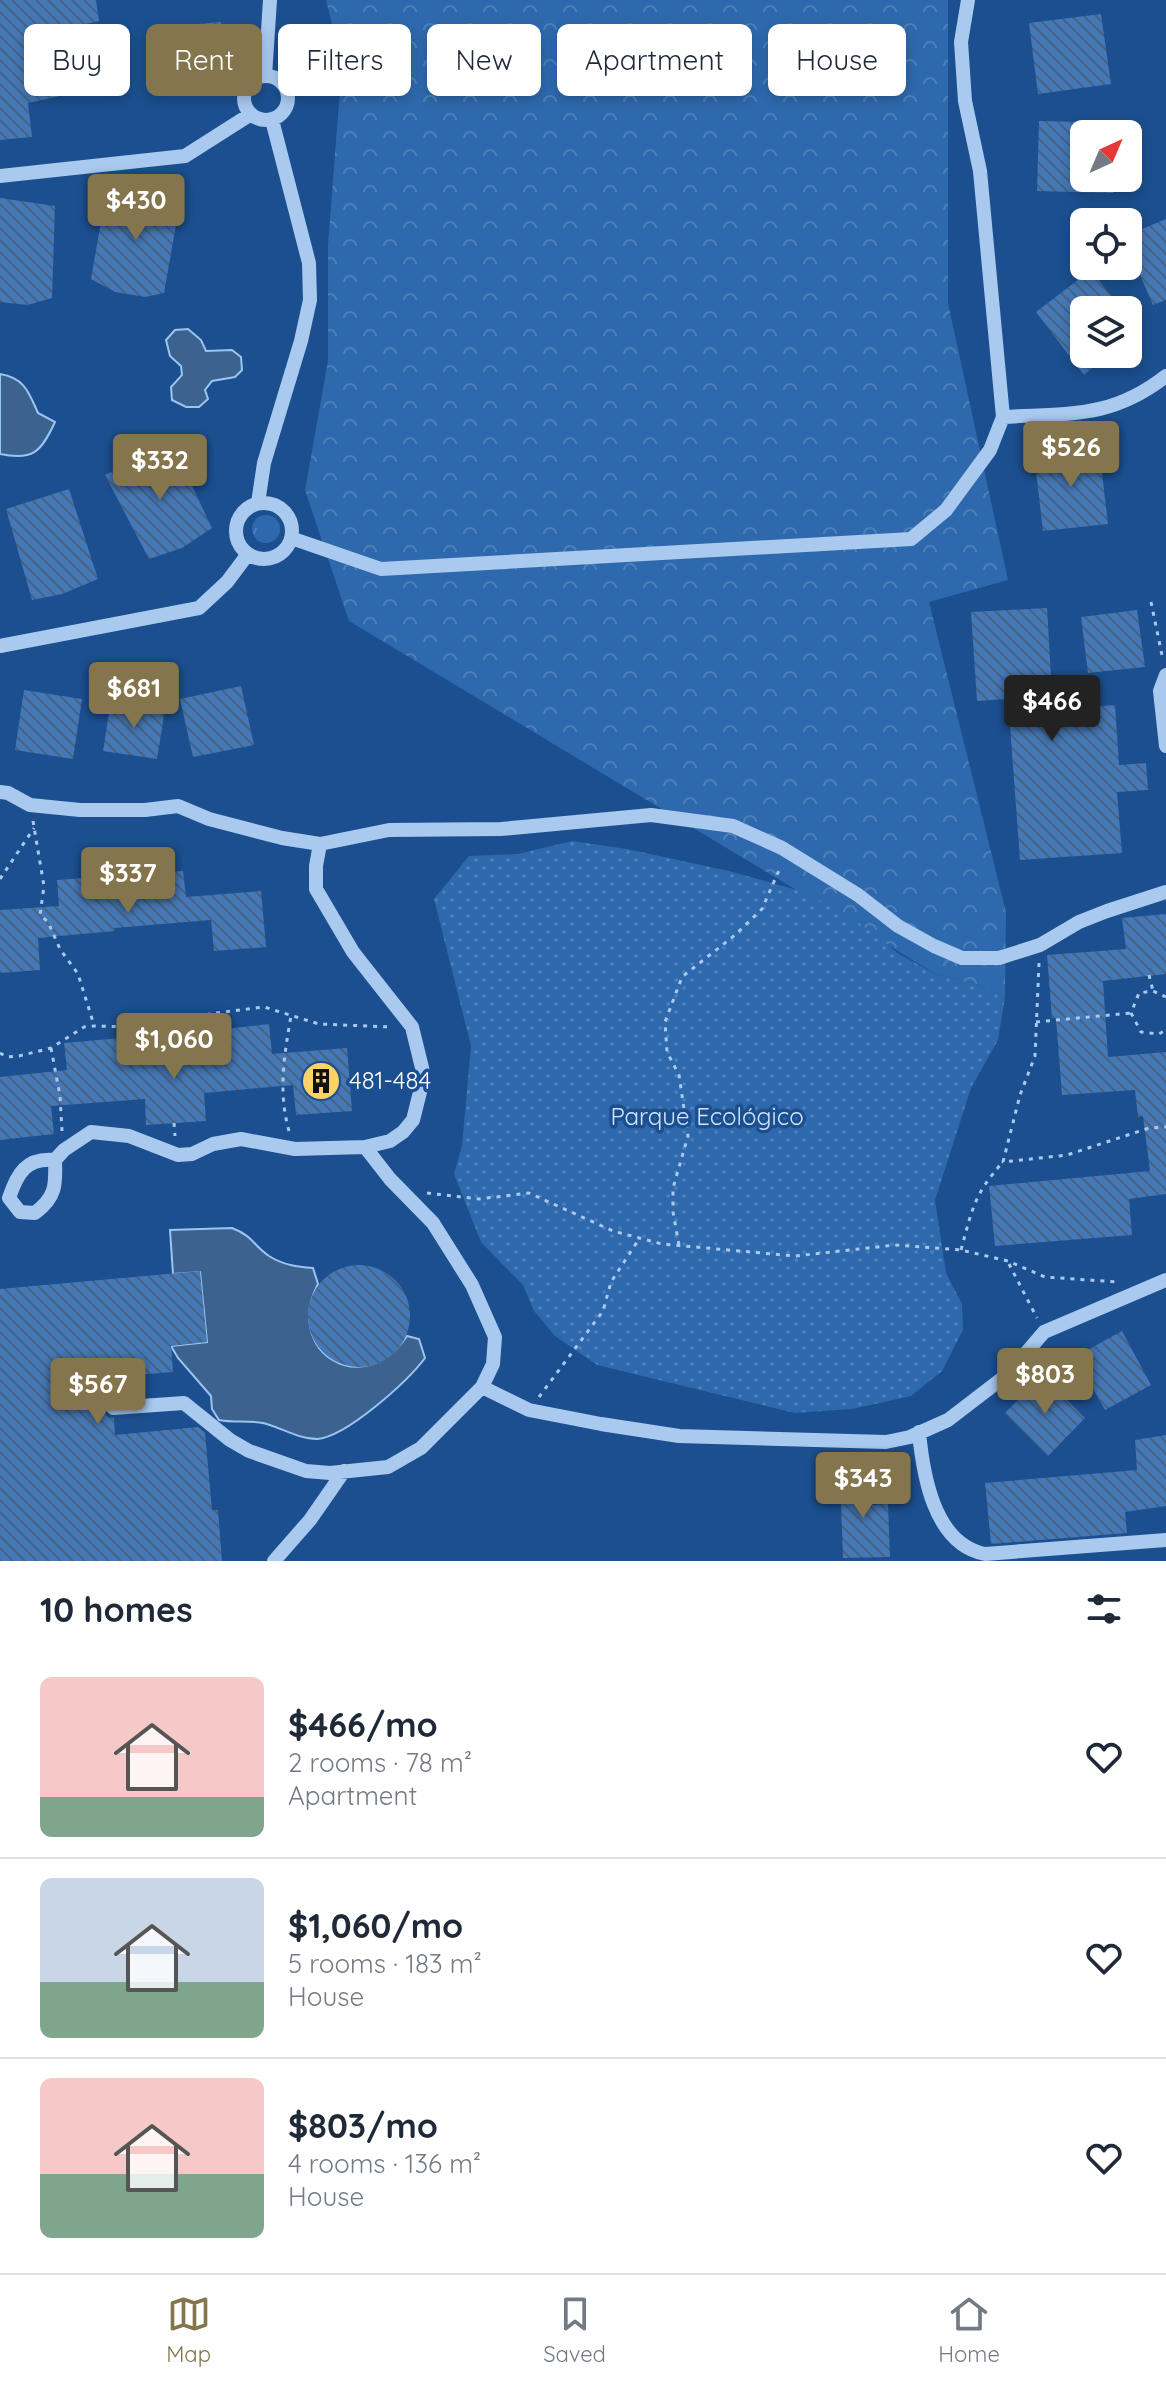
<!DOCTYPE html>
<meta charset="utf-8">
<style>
:root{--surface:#fff;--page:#f6f6f7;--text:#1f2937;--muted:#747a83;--line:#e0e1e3;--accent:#84754c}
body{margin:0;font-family:Quicksand,sans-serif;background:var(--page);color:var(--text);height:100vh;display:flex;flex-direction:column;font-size:30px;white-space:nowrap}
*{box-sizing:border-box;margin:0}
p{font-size:26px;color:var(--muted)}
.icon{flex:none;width:44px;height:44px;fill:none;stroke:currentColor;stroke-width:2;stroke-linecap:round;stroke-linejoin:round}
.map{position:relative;height:1561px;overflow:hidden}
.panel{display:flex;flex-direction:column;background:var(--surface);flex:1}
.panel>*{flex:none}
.top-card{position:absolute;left:24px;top:24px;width:1118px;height:72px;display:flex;gap:16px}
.needle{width:52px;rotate:44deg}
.controls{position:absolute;left:1070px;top:120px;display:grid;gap:16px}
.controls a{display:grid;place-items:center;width:72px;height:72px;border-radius:12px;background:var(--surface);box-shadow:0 4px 12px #0003;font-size:40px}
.price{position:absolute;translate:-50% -68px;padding:0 18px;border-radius:8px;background:var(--accent);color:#fff;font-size:26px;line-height:52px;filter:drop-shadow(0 2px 4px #0008)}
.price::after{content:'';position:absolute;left:50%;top:48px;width:24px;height:18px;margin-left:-12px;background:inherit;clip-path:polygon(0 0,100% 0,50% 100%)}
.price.selected{background:#222;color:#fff}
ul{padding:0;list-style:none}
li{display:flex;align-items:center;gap:24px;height:200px;padding:0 40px}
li+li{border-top:2px solid var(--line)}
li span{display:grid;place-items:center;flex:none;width:224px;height:160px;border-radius:12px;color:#555}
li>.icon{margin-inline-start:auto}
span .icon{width:96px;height:96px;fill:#fffc;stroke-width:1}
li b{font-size:34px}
h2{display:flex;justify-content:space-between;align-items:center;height:96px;padding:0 40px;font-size:34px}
.chip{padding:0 28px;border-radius:12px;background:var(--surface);box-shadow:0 4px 12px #0003;font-size:28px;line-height:72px}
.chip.selected{background:var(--accent);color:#fff}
.tabs{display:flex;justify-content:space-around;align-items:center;height:112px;border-top:2px solid var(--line);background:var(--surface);font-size:22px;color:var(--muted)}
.tabs a{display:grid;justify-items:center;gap:4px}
.tabs .selected{color:var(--accent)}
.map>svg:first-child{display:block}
.grass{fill:url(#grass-tufts)}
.forest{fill:url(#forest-crowns)}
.park{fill:url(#park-dots)}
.water{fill:#3c6290;stroke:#9cc4f0;stroke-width:2}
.building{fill:url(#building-back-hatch)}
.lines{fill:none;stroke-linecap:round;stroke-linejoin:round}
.path{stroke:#a9c9ee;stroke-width:3;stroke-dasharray:4 6;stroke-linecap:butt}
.minor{stroke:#a9c9ee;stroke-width:14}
.labels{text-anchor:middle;stroke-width:7;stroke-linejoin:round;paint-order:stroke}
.poi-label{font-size:24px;fill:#fff;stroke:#1b4f8f;text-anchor:start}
.park-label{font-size:24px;fill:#cfe3fa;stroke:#1b4f8f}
</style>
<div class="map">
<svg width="1166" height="1561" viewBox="0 0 1166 1561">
<defs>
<pattern id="grass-tufts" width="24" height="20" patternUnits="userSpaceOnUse" patternTransform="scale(2)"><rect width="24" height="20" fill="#2e69ad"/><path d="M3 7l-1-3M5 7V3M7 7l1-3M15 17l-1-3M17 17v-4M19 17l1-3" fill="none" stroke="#4d80b9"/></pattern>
<pattern id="forest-crowns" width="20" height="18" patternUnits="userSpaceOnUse" patternTransform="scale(2)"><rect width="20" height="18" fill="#2e69ad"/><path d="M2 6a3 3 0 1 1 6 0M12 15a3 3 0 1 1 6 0" fill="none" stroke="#4d80b9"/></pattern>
<pattern id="park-dots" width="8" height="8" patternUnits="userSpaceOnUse" patternTransform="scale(2)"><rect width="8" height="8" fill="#2e69ad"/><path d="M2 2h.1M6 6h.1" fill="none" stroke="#4d80b9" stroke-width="1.8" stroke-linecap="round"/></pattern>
<pattern id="building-back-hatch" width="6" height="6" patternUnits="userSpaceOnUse" patternTransform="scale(2)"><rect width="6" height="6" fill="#4478b7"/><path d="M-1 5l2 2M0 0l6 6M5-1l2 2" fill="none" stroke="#486282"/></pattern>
</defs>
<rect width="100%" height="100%" fill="#1b4f8f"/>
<path class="grass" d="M252 529a14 14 0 1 1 28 0a14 14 0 1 1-28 0Z"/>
<path class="forest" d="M326,0H948V303L1008,580L929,602L1006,912L1005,997L974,983L936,974L349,621L305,490L328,361V245L342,63Z"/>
<path class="park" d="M572,841L627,849L729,871L804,892L858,922L899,954L936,974L974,983L1005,997L998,1040L971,1088L935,1200L946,1273L962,1304L963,1330L942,1371L911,1396L852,1409L795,1413L597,1365L555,1336L534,1311L523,1285L481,1242L454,1174L462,1146L471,1046L434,899L469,856L518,854Z"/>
<path class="water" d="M188,329L201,340L206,351L232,350L241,357L242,370L235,377L212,381L205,390L208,399L199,407H186L172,400L171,387L182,375L181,366L170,356L166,340L175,330Z
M0,374C25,378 29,393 38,413L55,422C41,452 33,461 0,454Z
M232,1228C253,1236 253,1245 269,1256C283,1265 298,1267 313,1268L318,1284C283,1351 362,1402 407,1336L419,1339L425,1358C407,1382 346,1437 317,1439C298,1439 280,1427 263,1423C248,1420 234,1423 219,1420L212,1409L211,1396L178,1358L171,1346L207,1342L200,1272L173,1274L170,1230Z"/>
<path class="building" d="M0,0H96L99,21L86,24L92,89L28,103L32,137L0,140Z
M1101,14L1111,84L1038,94L1029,23Z
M221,22L230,87L179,93L177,66L192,65L187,25Z
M1039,121L1084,122V178H1114L1113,193L1037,191Z
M107,187L181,197L164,293L145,297L115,292L91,279Z
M0,198L55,206L52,298L28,305L0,302Z
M1166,219V300L1153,305L1128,247V235Z
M1091,270L1122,310H1084V354H1108L1084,375L1036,312Z
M171,442L212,528L182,548L149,559L105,475Z
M1099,447L1108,524L1043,531L1034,454Z
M69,489L98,579L62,594L32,600L6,509Z
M1047,608L1053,710L1115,705L1119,765L1146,763L1148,790L1117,792L1122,853L1020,860L1008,699L977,701L971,612Z
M1137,610L1145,667L1088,673L1081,617Z
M241,686L254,745L193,757L180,699Z
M24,690L82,699L73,759L15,750Z
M111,700L165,709L157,759L103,751Z
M183,871L186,897L261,891L266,947L214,951L211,920L114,928L115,931L38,938L40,970L0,973V910L59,906L57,880Z
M1166,914V974L1103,981L1108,1057L1166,1052V1194L1129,1199L1132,1235L995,1246L989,1186L1150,1171L1143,1116L1138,1117L1135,1090L1062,1095L1056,1018H1052L1047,955L1126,949L1122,918Z
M269,1024L272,1054L347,1048L352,1111L296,1115L293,1085L204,1093L206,1121L146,1125L145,1099L51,1106L54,1134L0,1140V1077L67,1070L64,1043L121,1038L123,1063L219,1057L217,1030Z
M308 1316a51 51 0 1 1 102 0a51 51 0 1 1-102 0Z
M200,1271L207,1342L171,1346L173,1372L110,1377L112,1398L104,1403L103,1409L108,1417L114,1418L115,1435L198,1427L205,1433L212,1510H218L222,1561H0V1289Z
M1122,1331L1151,1385L1105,1410L1075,1357Z
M1042,1375L1085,1418L1048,1456L1005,1413Z
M1166,1435V1506L1125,1512L1127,1533L991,1544L985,1483L1137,1470L1135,1440Z
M872,1476L873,1505L888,1504L890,1557L843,1558L840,1477Z"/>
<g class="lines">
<path class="path" d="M1151,602L1163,660
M33,821L44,886L40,915L48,922L60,949L78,974L94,1025
M0,879L34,828
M1039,963L1035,1056L1020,1095L1003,1162L1067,1155L1149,1128L1166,1127
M1149,975L1153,991
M1166,997L1153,991L1139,993L1131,1013L1141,1032L1159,1034L1166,1030
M1036,1022L1131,1013
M51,1048L60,1096L62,1131
M0,1053L7,1057L19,1056L51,1048L84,1027L94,1026L130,1027L169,1045L183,1040L209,1014L264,1007L319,1024L392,1027
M174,1123L175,1136
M289,1131C278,1092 284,1056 291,1016
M427,1193L479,1199L529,1193L613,1231L662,1244L795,1256L895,1245L961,1250L1008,1261L1045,1277L1118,1282
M679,1245L673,1212V1188L688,1136L679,1075L667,1052L665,1022L682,977L735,935L762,909L780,868
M961,1250C972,1210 974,1194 1003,1162
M1009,1264L1037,1318
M539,1397L603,1311L611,1282L639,1239"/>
<path class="minor" d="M244 98a22 22 0 1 1 44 0a22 22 0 1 1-44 0Z
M265,76L270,0
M0,176L185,156L251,114
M1003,417C1069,413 1111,419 1166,376
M258,503L264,463L301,341L310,300L309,263L272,120
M236 531a28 28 0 1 1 56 0a28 28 0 1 1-56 0Z
M291,538L381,569L911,539L946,510L990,450L1003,417L980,171L965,101L961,42L968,0
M0,646L199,608L227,582L248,554
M1166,675L1160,691L1166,746
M0,792L8,793L30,805L80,810H145L178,806L209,819L282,838L320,844L389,830L501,829L651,815L733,826L782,848L858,895L898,926L934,946L962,958H999L1040,945L1079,922L1107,911L1166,892
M320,844L316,866V889L353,952L412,1027L424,1076L413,1120L403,1132L390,1141L365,1147
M55,1160C56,1185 56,1197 35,1213L20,1212L9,1198C17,1174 26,1157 55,1160L64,1150L91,1132L129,1136L178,1155L192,1154L213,1144L241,1139L295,1149L365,1147L390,1179L433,1223L472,1285L495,1337L493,1364L482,1387L421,1448L388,1467L330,1473L306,1471L249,1451L230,1440L184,1403L113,1408
M482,1387L529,1410L601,1424L679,1436L886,1442L910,1437L948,1420L1008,1374L1044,1332L1166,1280
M919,1432C923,1475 934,1544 985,1554L1166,1540
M274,1561L310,1520L344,1471"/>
</g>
<defs>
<symbol id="building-disc" viewBox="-11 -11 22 22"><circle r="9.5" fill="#ffd166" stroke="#1b4f8f"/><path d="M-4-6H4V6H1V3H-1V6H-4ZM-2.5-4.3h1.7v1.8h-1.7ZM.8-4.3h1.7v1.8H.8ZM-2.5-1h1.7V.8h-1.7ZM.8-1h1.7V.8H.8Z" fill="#111"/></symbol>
</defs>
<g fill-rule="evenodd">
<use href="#building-disc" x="299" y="1059" width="44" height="44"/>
</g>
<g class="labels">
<g class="poi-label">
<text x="349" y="1089">481-484</text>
</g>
<g class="park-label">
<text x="707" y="1125">Parque Ecológico</text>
</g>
</g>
</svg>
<div class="controls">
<a><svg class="needle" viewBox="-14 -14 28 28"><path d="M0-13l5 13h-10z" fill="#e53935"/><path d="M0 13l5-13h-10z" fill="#747a83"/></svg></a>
<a><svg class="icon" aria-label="locate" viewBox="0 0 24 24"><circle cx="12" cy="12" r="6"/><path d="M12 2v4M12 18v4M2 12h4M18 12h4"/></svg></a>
<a><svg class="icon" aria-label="layers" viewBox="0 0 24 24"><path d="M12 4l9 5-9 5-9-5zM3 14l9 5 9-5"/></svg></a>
</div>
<b class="price" style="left:136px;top:242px">$430</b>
<b class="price" style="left:1071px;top:489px">$526</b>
<b class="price" style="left:160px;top:502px">$332</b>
<b class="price" style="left:134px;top:730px">$681</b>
<b class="price selected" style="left:1052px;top:743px">$466</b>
<b class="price" style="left:128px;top:915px">$337</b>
<b class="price" style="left:174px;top:1081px">$1,060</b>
<b class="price" style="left:1045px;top:1416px">$803</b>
<b class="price" style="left:98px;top:1426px">$567</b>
<b class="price" style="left:863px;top:1520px">$343</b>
<div class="top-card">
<a class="chip">Buy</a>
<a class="chip selected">Rent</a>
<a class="chip">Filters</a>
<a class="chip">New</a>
<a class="chip">Apartment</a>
<a class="chip">House</a>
</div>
</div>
<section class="panel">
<h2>10 homes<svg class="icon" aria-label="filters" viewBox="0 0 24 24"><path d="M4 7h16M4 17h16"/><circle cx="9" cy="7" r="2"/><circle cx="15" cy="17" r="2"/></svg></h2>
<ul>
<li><span style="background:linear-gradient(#f6c9c9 75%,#7fa58c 0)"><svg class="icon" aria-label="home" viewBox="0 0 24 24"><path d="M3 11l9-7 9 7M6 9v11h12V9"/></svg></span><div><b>$466/mo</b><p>2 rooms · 78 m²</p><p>Apartment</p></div><svg class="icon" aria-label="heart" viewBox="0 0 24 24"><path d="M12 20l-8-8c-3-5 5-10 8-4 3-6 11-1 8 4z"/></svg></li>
<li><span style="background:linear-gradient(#c9d6e8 65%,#7fa58c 0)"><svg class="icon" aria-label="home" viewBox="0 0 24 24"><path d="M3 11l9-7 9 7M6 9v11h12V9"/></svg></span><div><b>$1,060/mo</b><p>5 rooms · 183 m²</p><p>House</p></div><svg class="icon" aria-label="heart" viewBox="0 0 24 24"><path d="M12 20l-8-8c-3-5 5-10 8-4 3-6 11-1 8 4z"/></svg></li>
<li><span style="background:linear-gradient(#f6c9c9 60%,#7fa58c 0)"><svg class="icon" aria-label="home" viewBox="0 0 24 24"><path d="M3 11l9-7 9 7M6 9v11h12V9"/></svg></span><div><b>$803/mo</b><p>4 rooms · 136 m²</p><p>House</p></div><svg class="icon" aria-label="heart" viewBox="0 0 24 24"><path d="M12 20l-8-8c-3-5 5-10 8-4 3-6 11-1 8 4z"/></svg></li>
</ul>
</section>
<nav class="tabs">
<a class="selected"><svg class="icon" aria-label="map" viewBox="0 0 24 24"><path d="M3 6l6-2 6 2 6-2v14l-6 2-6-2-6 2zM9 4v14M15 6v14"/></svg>Map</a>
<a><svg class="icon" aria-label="saved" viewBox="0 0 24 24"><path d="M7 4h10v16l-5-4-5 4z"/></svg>Saved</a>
<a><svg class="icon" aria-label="home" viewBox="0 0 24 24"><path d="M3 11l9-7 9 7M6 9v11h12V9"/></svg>Home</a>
</nav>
